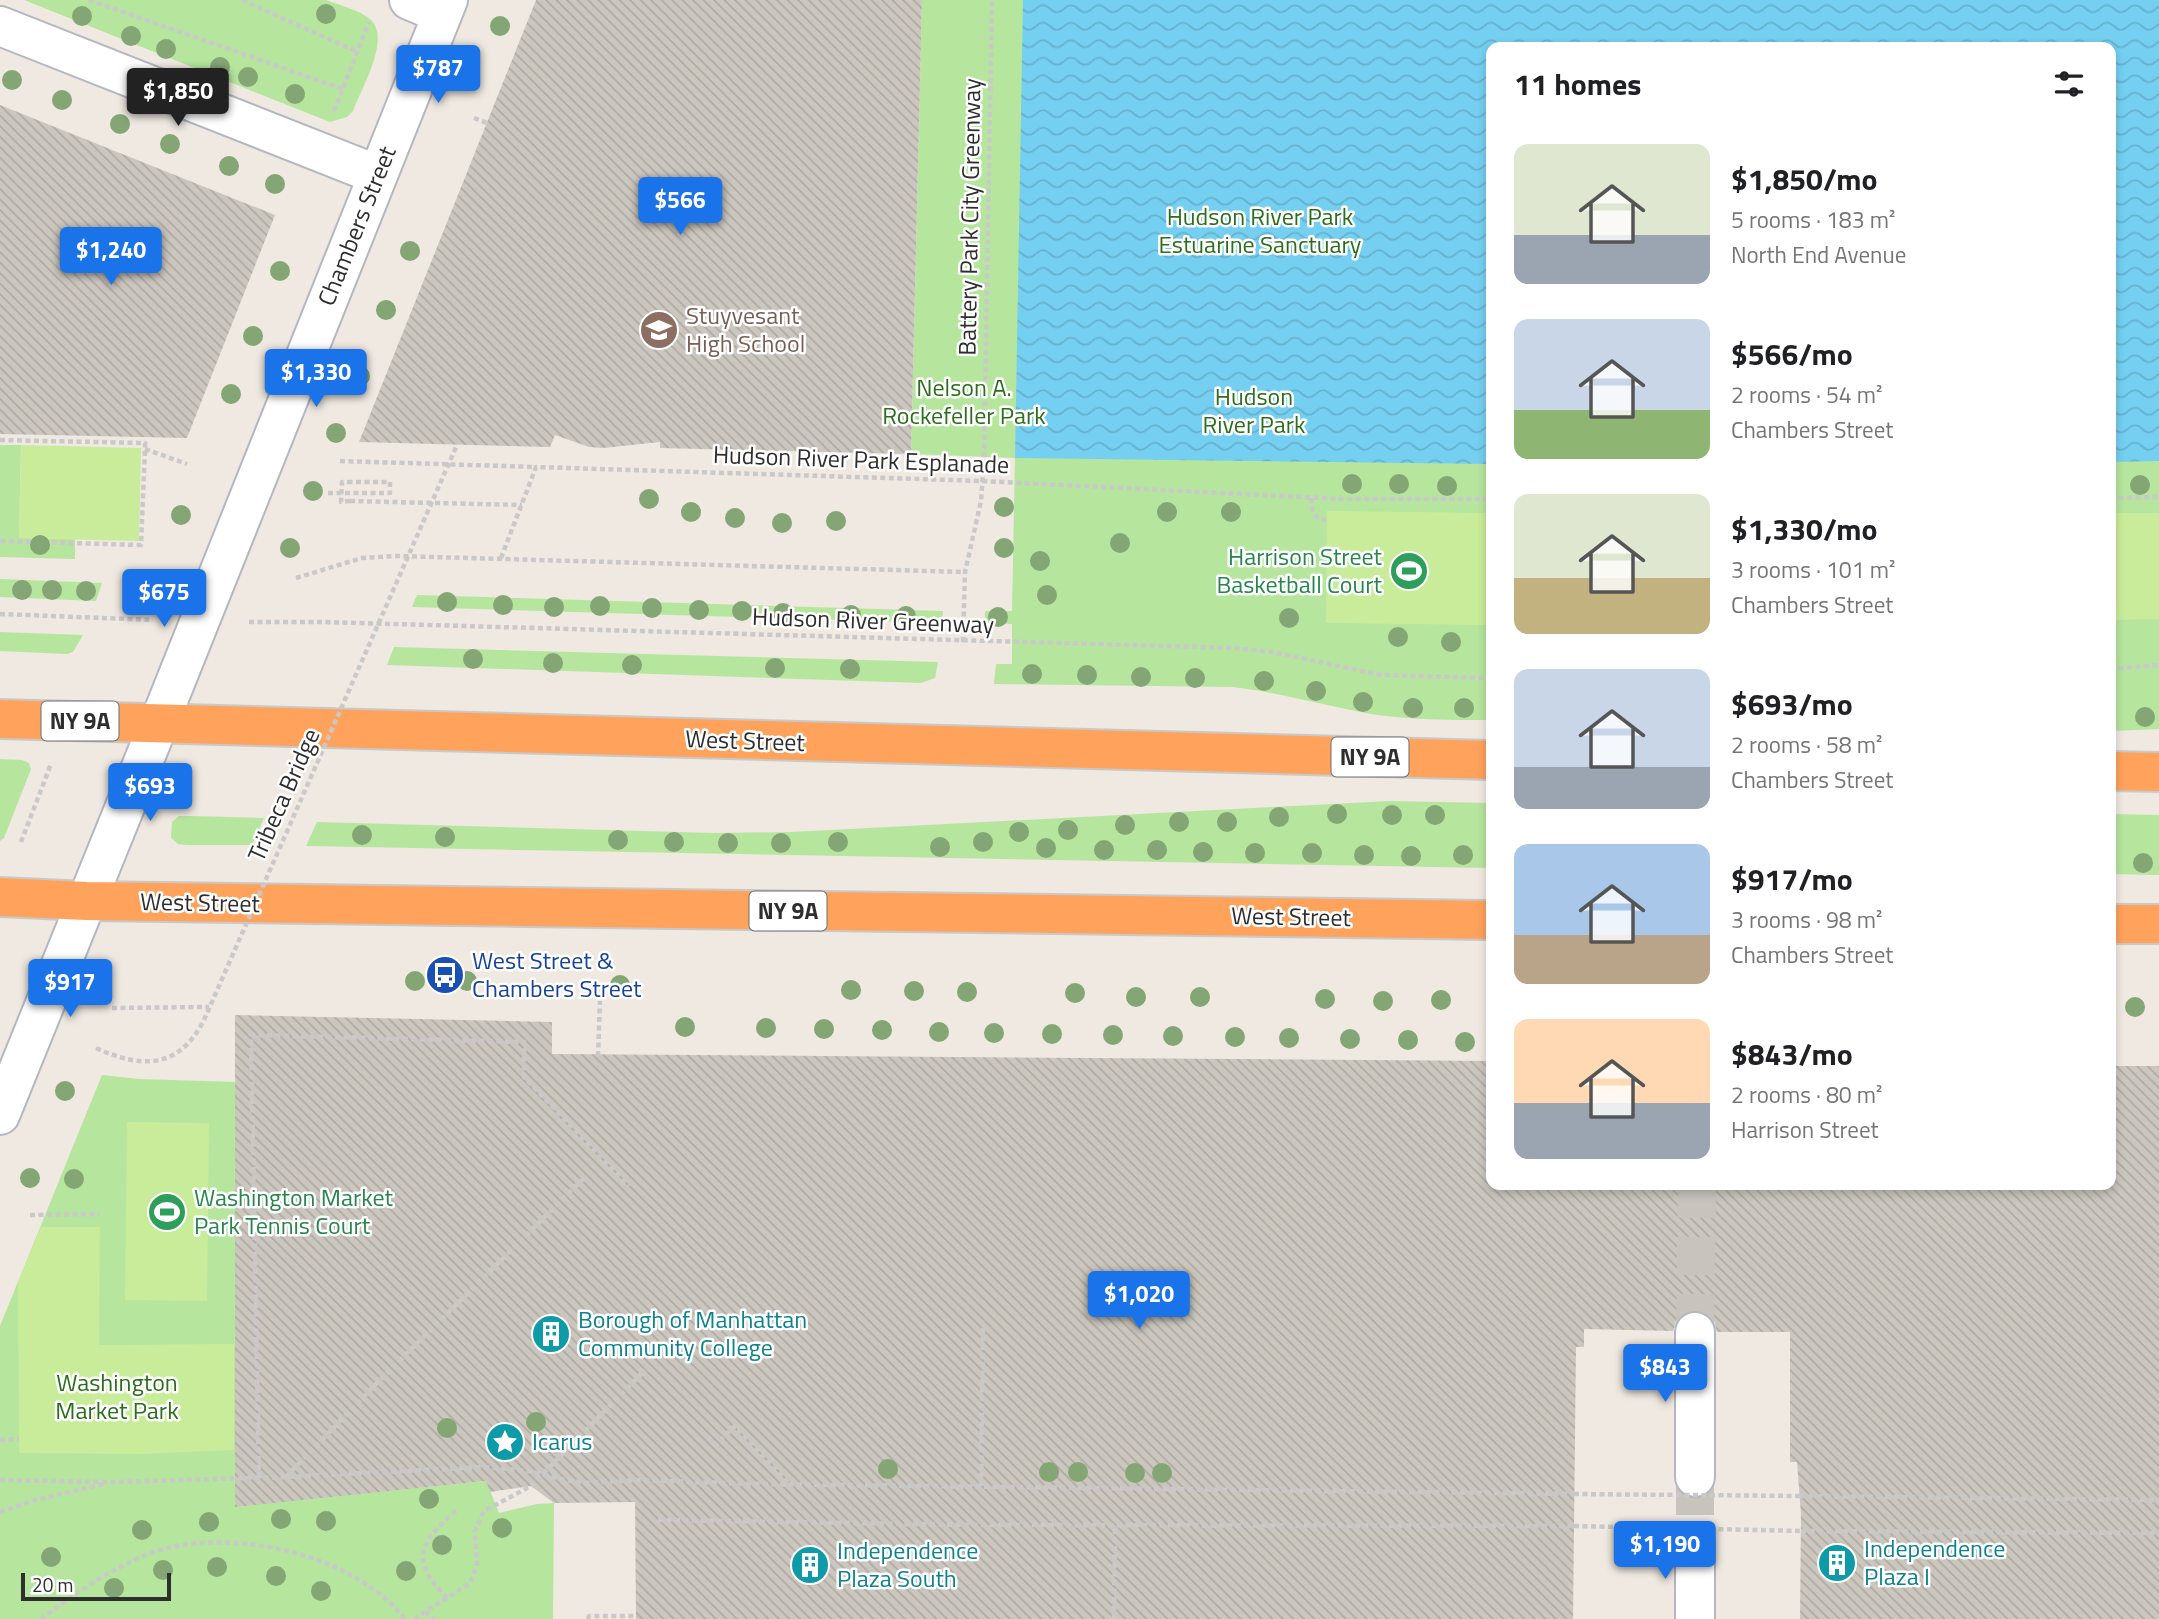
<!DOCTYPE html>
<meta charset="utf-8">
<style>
:root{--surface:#fff;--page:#f2f2f2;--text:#202124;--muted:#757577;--accent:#1a73e8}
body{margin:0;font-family:"Titillium Web",sans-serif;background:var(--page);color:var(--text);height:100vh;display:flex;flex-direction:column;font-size:26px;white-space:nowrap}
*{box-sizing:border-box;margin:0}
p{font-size:23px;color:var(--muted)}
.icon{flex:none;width:38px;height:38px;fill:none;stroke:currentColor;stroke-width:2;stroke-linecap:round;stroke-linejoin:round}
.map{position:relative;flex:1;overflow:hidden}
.sheet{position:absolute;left:1486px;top:42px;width:630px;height:1148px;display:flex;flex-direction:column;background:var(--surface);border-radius:14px;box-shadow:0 4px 10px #0003}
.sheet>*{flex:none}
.scale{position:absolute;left:21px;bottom:18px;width:150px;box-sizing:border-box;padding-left:7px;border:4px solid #2e2e2e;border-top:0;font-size:19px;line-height:24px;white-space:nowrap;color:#2e2e2e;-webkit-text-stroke:5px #fff;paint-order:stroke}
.price{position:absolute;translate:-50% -60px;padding:0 16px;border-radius:7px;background:var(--accent);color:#fff;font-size:23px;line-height:46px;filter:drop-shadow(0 2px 4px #0008)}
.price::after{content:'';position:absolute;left:50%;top:42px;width:21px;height:16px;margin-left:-10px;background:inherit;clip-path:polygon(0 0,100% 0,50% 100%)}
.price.on{background:#222;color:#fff}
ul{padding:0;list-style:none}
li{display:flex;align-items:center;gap:21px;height:175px;padding:0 28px}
li span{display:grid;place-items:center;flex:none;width:196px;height:140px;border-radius:14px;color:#555}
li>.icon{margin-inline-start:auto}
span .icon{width:84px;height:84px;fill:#fffc;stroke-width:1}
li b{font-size:30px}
h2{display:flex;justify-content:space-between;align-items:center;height:84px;padding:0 28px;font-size:30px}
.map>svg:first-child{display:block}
.park{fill:#b6e59e}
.pitch{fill:#c9ec9a}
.water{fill:url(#water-waves)}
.building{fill:url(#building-back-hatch)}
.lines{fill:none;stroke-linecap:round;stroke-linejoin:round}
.street-tunnel{stroke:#c8c4bd;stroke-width:38;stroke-dasharray:38 19;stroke-linecap:butt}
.street-casing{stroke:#b4b7c1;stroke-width:42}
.secondary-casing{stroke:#b4b7c1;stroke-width:42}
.highway-casing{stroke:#c9c9c9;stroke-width:42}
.path{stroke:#c9c9c9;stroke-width:4.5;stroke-dasharray:5 3.5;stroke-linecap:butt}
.street{stroke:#fff;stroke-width:38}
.secondary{stroke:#fff;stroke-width:38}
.highway{stroke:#ffa35c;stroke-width:38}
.path-bridge{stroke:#c9c9c9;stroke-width:4.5;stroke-dasharray:5 3.5;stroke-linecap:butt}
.tree{fill:#84a574}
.labels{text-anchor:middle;stroke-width:5;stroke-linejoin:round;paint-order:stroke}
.shield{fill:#fff;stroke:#6d6d6d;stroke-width:2}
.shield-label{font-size:23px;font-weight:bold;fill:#2e2e2e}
.street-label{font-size:24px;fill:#2e2e2e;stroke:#fff}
.park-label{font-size:24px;fill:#2c6e1b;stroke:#fff}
.education-label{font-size:24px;fill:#785e54;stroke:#fff;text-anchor:start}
.leisure-label{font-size:24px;fill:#27864d;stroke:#fff;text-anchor:end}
.transit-label{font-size:24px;fill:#164399;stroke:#fff;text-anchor:start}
.culture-label{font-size:24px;fill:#0d838f;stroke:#fff;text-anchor:start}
</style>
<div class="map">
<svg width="2159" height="1619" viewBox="0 0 2159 1619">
<defs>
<pattern id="water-waves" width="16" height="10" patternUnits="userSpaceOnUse" patternTransform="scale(1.75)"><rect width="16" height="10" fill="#75cff0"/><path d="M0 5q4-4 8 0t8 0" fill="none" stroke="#66b2ce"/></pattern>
<pattern id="building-back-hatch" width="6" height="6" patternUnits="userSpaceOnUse" patternTransform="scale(1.75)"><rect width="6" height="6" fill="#cbc7bf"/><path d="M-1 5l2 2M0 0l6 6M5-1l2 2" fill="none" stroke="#afaba4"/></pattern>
</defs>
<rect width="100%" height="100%" fill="#efe9e1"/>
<path class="park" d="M24,0H326C339,5 360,10 371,20C391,39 361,89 353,111L347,117L330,122Z
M922,0H2159V729L2111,731L2110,47H1491V720C1451,720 1411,720 1371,714C1325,706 1279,692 1232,687L994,684L996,664H1012V624L985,623V611H1012L1015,458L911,454Z
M0,445H21L19,538L75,539V559L0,557Z
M0,579L102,583L96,601L0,597Z
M417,595L943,611L942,623L412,607Z
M0,632L83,635L73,652L67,654L0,651Z
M394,647L938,662L935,678L921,683L387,665Z
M0,759L22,760L29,763L31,769L4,838L0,841Z
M1390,801L1491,803V868L306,846L317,822L714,833L792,832Z
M2111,814L2159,815V875L2111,874Z
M179,816H191L264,818L252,845H187L178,844L171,838L172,822Z
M102,1075L139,1079L236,1082L235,1506L486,1481L499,1513L537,1504L554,1503L553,1619H0V1326Z"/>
<path class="pitch" d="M21,445L141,448L139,541L19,538Z
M1327,511L1491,513V625L1326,623Z
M2110,513H2159V619L2111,620Z
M127,1122L209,1123L207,1301L125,1300Z
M41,1227H100L99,1345L234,1344V1450L141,1454L19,1453L18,1282Z"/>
<path class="water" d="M1023,0H2159V461L2111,462L2110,47H1491V464L1015,458Z"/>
<path class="building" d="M536,0H922L911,454L660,448V442L603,448L589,447L555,435L550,447L359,442Z
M0,105L275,215L187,438L0,434Z
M235,1015L552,1022V1054L1491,1061V1185H2110V1066H2159V1619H1800L1801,1514L1797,1462H1790V1332H1717L1714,1321L1705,1313L1696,1310L1684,1313L1676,1321L1673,1331L1584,1329V1347H1576L1573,1619H636L635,1502L554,1503L531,1486L490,1492L486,1481L235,1507Z"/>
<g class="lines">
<path class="street-tunnel" d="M1695,1332L1697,1185
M1695,1477V1542"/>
<defs>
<path id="street" d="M409,0L442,14
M0,26L378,175
M159,723L448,0
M1695,1477V1332
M1695,1542V1619"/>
<path id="secondary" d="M0,1115L159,723"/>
<path id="highway" d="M0,719L1491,760
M2110,771L2159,772
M0,897L86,901L1491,920
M2110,924H2159"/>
</defs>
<use href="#street" class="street-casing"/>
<use href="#secondary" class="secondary-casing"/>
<use href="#highway" class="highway-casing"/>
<path class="path" d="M89,0L343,89
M242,0L358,52
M334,111L369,22
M474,118L487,123
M0,440L145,443V449L141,545L0,541
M145,449L187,464
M340,461L536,467
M328,493H390V482H350
M1312,498C1311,509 1313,520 1327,520
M2110,498L2159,497
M350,501L522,505
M501,558L536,467L982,481L1341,499H1491
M296,578L362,558L397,556L965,572
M0,614L153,620
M249,622H324L1235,648L1272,652L1381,675L1491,678
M963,642L965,572L981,501L984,457L992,0
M2110,669L2159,665
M21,842L51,764
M112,1008L209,1007
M96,1048C142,1069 179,1069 204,1020
M598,1056L600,1001
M30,1215L99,1214
M708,1437L715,1445L735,1426L789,1484
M0,1440L19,1439
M286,1477L375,1385L584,1178
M259,1478L251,1035L524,1042V1077L629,1186
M0,1480L111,1482L286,1477L485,1467L529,1471L565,1480L588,1483L635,1480L754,1484L1574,1494
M981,1486L983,1326
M1800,1496L2159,1500
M0,1512L35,1500L104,1484
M658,1520L974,1525L1574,1526
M1801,1531L2159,1533
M447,1598C409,1559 419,1543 456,1511
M425,1612L434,1619
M41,1619C77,1592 127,1557 171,1547C247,1531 356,1557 405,1619
M414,1619L470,1583L477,1566L475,1531L484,1511L531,1486L645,1370
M588,1619L589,1616H636
M1114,1619L1115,1525"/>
<use href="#street" class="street"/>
<use href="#secondary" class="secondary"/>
<use href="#highway" class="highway"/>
<path class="path-bridge" d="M350,501L341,502L342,482H350
M204,1020L457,445
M1574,1494L1800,1496
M1574,1526L1801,1531"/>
</g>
<g class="tree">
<circle cx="326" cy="14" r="10"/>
<circle cx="82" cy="16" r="10"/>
<circle cx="500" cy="26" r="10"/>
<circle cx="131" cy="36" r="10"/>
<circle cx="166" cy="49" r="10"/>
<circle cx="220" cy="67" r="10"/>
<circle cx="248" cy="77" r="10"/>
<circle cx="12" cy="80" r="10"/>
<circle cx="295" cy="94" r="10"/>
<circle cx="62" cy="100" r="10"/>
<circle cx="120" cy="124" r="10"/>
<circle cx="170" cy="144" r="10"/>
<circle cx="229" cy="166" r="10"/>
<circle cx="275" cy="184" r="10"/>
<circle cx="410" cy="251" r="10"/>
<circle cx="280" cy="271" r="10"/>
<circle cx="386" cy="310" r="10"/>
<circle cx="253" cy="336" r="10"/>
<circle cx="360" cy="376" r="10"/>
<circle cx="231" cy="394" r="10"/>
<circle cx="336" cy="433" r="10"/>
<circle cx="1352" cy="484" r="10"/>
<circle cx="1399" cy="484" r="10"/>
<circle cx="2140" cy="485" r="10"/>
<circle cx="1447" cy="486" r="10"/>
<circle cx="313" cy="491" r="10"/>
<circle cx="649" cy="499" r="10"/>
<circle cx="1004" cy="507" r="10"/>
<circle cx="691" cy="512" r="10"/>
<circle cx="1167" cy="512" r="10"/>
<circle cx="1231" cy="512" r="10"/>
<circle cx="181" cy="515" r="10"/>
<circle cx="735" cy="518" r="10"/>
<circle cx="836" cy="521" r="10"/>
<circle cx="782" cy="523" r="10"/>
<circle cx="1120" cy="543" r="10"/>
<circle cx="40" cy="545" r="10"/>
<circle cx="290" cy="548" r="10"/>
<circle cx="1004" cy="548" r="10"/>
<circle cx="1040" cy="561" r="10"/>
<circle cx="22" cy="590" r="10"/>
<circle cx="52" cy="590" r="10"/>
<circle cx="86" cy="591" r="10"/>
<circle cx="1047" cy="595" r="10"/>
<circle cx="447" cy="602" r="10"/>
<circle cx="503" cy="605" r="10"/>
<circle cx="600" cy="606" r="10"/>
<circle cx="554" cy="607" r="10"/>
<circle cx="652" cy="608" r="10"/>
<circle cx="699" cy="610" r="10"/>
<circle cx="742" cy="611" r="10"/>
<circle cx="783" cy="613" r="10"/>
<circle cx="851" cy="615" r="10"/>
<circle cx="906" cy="616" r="10"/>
<circle cx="998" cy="617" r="10"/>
<circle cx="1289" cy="618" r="10"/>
<circle cx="1398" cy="637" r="10"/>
<circle cx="1451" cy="642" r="10"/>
<circle cx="473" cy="659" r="10"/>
<circle cx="553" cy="663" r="10"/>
<circle cx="632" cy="665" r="10"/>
<circle cx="775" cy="668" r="10"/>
<circle cx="850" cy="669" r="10"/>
<circle cx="1032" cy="674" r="10"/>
<circle cx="1087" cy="675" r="10"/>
<circle cx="1141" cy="677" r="10"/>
<circle cx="1195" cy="678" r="10"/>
<circle cx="1264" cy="681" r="10"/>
<circle cx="1316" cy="691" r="10"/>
<circle cx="1363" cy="702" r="10"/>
<circle cx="1413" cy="708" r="10"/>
<circle cx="1464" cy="708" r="10"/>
<circle cx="2145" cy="717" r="10"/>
<circle cx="1337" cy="814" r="10"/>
<circle cx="1392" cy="815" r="10"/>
<circle cx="1435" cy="815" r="10"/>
<circle cx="1279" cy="817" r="10"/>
<circle cx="1179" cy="822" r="10"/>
<circle cx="1227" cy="822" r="10"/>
<circle cx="1125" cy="825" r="10"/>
<circle cx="1068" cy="830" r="10"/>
<circle cx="1019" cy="832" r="10"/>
<circle cx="362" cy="835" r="10"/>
<circle cx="445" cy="837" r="10"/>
<circle cx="618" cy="840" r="10"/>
<circle cx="674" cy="842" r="10"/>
<circle cx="838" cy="842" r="10"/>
<circle cx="983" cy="842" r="10"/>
<circle cx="728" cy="843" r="10"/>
<circle cx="781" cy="843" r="10"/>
<circle cx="940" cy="847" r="10"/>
<circle cx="1046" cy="848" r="10"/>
<circle cx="1104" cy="850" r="10"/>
<circle cx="1157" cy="850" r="10"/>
<circle cx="1203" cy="852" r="10"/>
<circle cx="1255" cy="853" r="10"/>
<circle cx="1312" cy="853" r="10"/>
<circle cx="1364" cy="855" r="10"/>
<circle cx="1463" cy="855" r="10"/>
<circle cx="1411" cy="856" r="10"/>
<circle cx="2143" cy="863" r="10"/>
<circle cx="415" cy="981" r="10"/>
<circle cx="467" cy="981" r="10"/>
<circle cx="620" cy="985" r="10"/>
<circle cx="851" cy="990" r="10"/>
<circle cx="914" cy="991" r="10"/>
<circle cx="967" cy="992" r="10"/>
<circle cx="1075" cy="993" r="10"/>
<circle cx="1136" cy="997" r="10"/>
<circle cx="1200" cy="997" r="10"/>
<circle cx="1325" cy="999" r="10"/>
<circle cx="1441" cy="1000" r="10"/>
<circle cx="1383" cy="1001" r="10"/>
<circle cx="2135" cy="1007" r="10"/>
<circle cx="685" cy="1027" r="10"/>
<circle cx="766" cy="1028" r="10"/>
<circle cx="824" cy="1029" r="10"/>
<circle cx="882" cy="1030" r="10"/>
<circle cx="939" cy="1032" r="10"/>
<circle cx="994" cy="1033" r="10"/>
<circle cx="1052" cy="1034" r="10"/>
<circle cx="1113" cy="1035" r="10"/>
<circle cx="1173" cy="1036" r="10"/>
<circle cx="1235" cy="1037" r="10"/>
<circle cx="1289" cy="1038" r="10"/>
<circle cx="1350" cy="1039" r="10"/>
<circle cx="1408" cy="1040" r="10"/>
<circle cx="1465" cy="1042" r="10"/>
<circle cx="65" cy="1091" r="10"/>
<circle cx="30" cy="1178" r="10"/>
<circle cx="74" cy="1179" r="10"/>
<circle cx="536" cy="1422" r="10"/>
<circle cx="447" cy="1428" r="10"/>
<circle cx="888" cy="1469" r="10"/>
<circle cx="1049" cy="1472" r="10"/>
<circle cx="1078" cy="1472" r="10"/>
<circle cx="1135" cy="1473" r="10"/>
<circle cx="1162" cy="1473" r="10"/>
<circle cx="429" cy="1499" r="10"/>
<circle cx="281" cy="1519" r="10"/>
<circle cx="326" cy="1521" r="10"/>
<circle cx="209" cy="1522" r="10"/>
<circle cx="502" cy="1528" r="10"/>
<circle cx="142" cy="1530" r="10"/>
<circle cx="442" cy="1545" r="10"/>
<circle cx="51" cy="1557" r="10"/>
<circle cx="217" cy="1567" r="10"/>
<circle cx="163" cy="1570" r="10"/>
<circle cx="406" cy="1571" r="10"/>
<circle cx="276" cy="1576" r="10"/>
<circle cx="114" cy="1588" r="10"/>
<circle cx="321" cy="1591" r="10"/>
</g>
<defs>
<symbol id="school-disc" viewBox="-11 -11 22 22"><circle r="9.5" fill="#8d6e63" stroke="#fff"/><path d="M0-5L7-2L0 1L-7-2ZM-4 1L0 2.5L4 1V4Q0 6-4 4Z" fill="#fff"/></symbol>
<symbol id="stadium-disc" viewBox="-11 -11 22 22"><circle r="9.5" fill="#2e9e5b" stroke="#fff"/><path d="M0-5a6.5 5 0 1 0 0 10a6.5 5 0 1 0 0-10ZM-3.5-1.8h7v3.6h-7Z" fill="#fff"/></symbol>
<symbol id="bus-disc" viewBox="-11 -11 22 22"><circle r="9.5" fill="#1a4fb4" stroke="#fff"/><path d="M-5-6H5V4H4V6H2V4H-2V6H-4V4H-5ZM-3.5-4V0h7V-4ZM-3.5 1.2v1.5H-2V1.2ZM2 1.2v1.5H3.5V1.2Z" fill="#fff"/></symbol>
<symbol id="building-disc" viewBox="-11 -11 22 22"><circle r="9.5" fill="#0f9aa8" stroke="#fff"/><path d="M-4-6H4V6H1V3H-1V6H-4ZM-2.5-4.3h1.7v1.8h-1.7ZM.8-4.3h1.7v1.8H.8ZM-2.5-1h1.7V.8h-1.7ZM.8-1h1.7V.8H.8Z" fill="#fff"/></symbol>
<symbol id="sight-disc" viewBox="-11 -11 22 22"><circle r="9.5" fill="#0f9aa8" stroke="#fff"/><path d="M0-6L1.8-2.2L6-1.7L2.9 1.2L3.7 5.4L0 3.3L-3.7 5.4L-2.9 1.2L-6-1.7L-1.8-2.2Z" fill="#fff"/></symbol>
</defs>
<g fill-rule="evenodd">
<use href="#school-disc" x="637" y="308" width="44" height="44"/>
<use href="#stadium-disc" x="1387" y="549" width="44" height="44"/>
<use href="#bus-disc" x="423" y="953" width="44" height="44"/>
<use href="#stadium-disc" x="145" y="1190" width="44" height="44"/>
<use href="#building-disc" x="529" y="1312" width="44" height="44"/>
<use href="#sight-disc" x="483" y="1420" width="44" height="44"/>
<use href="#building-disc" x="1815" y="1541" width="44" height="44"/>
<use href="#building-disc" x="788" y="1543" width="44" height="44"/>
</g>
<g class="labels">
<g class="shield">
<rect x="41.5" y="701.5" width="77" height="39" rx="5"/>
<rect x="1331.5" y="737.5" width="77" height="39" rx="5"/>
<rect x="749.5" y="891.5" width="77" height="39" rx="5"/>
</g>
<g class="shield-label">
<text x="80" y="729">NY 9A</text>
<text x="1370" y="765">NY 9A</text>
<text x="788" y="919">NY 9A</text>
</g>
<g class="street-label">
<text transform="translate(970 217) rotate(-89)" y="8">Battery Park City Greenway</text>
<text transform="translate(357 226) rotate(-68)" y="8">Chambers Street</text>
<text transform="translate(861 460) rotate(2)" y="8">Hudson River Park Esplanade</text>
<text transform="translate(873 621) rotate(2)" y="8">Hudson River Greenway</text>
<text transform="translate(745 741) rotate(2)" y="8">West Street</text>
<text transform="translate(284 795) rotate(-66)" y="8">Tribeca Bridge</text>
<text transform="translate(200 903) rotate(1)" y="8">West Street</text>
<text transform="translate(1291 917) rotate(1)" y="8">West Street</text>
</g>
<g class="park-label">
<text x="1260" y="225">Hudson River Park<tspan x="1260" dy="28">Estuarine Sanctuary</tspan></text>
<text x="964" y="396">Nelson A.<tspan x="964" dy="28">Rockefeller Park</tspan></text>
<text x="1254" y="405">Hudson<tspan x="1254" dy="28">River Park</tspan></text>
<text x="117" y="1391">Washington<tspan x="117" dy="28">Market Park</tspan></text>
</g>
<g class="education-label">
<text x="686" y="324">Stuyvesant<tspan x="686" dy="28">High School</tspan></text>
</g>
<g class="leisure-label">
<text x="1382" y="565">Harrison Street<tspan x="1382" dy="28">Basketball Court</tspan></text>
<text x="194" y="1206" text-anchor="start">Washington Market<tspan x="194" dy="28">Park Tennis Court</tspan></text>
</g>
<g class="transit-label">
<text x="472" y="969">West Street &amp;<tspan x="472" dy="28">Chambers Street</tspan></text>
</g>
<g class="culture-label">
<text x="578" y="1328">Borough of Manhattan<tspan x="578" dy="28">Community College</tspan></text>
<text x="532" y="1450">Icarus</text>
<text x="1864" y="1557">Independence<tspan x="1864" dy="28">Plaza I</tspan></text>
<text x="837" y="1559">Independence<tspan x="837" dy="28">Plaza South</tspan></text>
</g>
</g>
</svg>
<div class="scale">20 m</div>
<b class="price" style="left:438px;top:105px">$787</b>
<b class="price on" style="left:178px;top:128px">$1,850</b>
<b class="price" style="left:680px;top:237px">$566</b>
<b class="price" style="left:111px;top:287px">$1,240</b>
<b class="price" style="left:316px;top:409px">$1,330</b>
<b class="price" style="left:164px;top:629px">$675</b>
<b class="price" style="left:150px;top:823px">$693</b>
<b class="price" style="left:70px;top:1019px">$917</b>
<b class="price" style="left:1139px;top:1331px">$1,020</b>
<b class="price" style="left:1665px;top:1404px">$843</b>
<b class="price" style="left:1665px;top:1581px">$1,190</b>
<section class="sheet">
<h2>11 homes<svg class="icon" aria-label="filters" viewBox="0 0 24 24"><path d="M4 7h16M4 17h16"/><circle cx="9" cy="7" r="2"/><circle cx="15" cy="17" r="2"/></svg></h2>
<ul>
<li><span style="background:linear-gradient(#dfe7d0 65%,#9aa5b1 0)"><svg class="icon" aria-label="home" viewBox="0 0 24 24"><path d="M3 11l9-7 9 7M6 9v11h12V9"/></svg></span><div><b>$1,850/mo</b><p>5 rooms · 183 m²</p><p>North End Avenue</p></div></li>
<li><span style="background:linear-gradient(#c9d6e8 65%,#8fb573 0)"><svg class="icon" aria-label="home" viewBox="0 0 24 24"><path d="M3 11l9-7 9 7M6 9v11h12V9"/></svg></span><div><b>$566/mo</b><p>2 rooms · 54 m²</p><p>Chambers Street</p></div></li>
<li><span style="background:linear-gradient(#dfe7d0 60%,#c2b280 0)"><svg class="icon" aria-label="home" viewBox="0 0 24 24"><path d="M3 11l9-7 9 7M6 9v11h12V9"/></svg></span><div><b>$1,330/mo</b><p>3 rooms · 101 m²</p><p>Chambers Street</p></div></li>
<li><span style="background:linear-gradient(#c9d6e8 70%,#9aa5b1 0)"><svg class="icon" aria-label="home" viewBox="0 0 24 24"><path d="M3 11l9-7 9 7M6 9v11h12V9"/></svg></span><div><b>$693/mo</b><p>2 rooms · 58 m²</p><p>Chambers Street</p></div></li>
<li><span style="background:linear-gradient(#a9c7e8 65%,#b9a48a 0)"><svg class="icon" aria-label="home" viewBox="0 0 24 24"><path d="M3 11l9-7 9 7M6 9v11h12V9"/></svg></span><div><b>$917/mo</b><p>3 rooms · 98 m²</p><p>Chambers Street</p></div></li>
<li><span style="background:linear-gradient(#ffd9b3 60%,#9aa5b1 0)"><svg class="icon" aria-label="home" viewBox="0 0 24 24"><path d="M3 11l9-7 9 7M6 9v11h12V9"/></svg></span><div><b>$843/mo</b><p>2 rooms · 80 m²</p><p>Harrison Street</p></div></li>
</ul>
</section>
</div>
